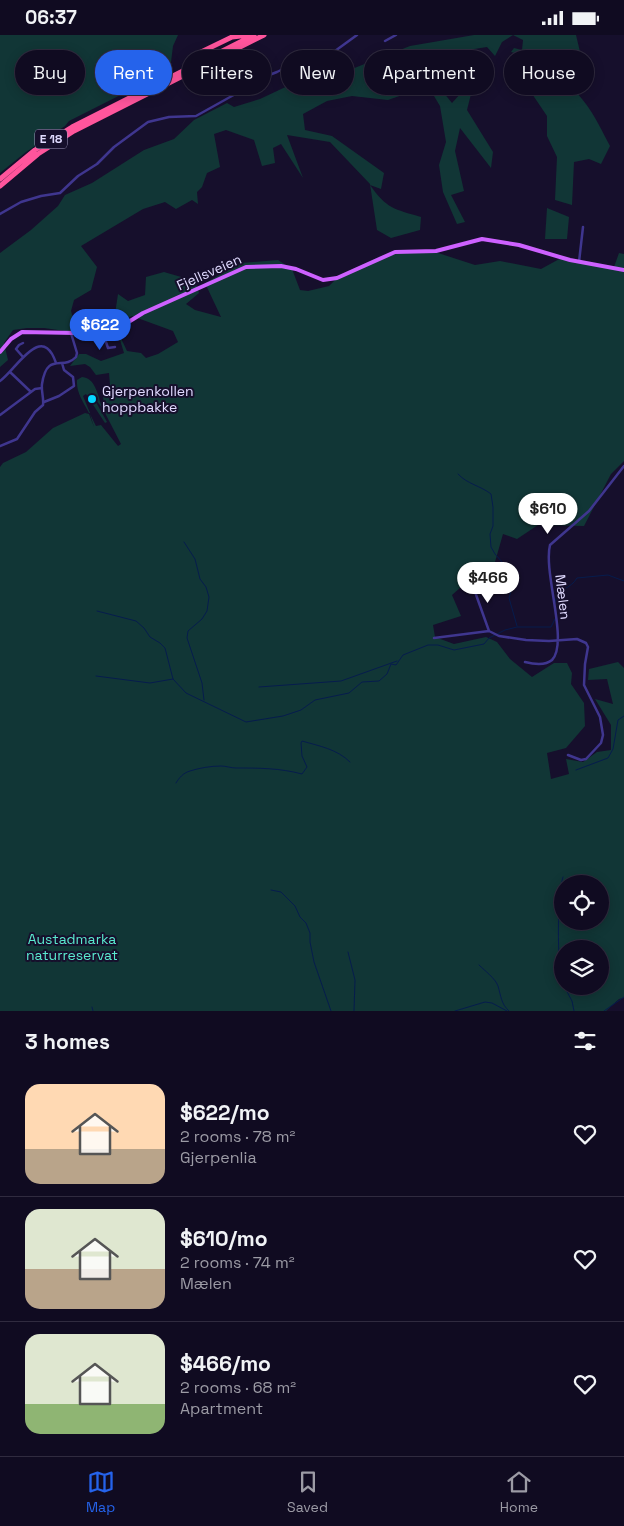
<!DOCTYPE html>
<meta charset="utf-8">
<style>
:root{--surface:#100b21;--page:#1e192e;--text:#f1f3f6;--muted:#9c9ba5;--line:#302b3f;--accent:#2563eb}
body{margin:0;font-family:"Space Grotesk",sans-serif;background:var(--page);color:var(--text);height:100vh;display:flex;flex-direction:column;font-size:19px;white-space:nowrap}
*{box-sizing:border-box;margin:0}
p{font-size:16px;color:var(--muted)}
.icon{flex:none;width:28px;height:28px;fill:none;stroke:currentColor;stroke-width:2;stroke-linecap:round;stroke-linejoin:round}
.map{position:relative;height:976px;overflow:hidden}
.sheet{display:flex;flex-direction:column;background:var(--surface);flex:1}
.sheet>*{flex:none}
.guide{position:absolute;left:15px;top:15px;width:595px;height:45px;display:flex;gap:10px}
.controls{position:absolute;left:554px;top:840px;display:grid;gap:10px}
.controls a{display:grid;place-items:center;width:55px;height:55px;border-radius:50%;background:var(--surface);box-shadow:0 2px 12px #0003,0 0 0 1px var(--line);font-size:25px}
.price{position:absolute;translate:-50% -42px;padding:0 11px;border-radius:18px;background:#fff;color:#222;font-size:16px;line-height:32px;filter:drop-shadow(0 1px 2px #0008)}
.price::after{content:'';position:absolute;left:50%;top:30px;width:15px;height:11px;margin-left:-8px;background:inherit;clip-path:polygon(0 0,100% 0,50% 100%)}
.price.selected{background:var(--accent);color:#fff}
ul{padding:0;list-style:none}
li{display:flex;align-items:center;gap:15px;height:125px;padding:0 25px}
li+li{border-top:1px solid var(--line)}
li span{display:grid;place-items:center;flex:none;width:140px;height:100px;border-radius:15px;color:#555}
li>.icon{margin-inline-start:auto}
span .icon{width:60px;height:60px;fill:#fffc;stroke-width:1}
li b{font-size:21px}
h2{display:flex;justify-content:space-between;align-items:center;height:60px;padding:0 25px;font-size:21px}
.pill{padding:0 18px;border-radius:22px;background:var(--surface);box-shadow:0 2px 12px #0003,0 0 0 1px var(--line);font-size:18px;line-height:45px}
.pill.selected{background:var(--accent);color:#fff}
.status{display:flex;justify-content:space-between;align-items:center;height:35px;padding:0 25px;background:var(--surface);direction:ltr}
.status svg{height:14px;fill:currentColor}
.tab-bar{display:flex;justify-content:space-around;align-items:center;height:70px;border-top:1px solid var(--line);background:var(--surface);font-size:14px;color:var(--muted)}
.tab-bar a{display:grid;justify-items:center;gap:2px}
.tab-bar .selected{color:var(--accent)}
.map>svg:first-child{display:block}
.green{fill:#113636;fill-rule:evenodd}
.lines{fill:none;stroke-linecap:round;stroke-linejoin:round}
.stream{stroke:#061c4d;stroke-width:1}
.minor{stroke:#3f368f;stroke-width:2.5}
.major{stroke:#cd61ff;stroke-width:4}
.highway{stroke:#ff559c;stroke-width:5}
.poi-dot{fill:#06d7ff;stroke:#160f2c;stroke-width:2}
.labels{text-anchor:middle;stroke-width:4;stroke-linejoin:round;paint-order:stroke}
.shield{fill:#160f2c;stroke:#a39dc0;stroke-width:1}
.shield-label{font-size:12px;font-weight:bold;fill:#e0daff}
.street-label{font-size:14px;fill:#e0daff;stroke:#160f2c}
.poi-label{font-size:14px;fill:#e0daff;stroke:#160f2c;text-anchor:start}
.park-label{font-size:14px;fill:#5aeacf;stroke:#160f2c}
</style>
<div class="status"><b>06:37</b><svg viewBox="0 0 49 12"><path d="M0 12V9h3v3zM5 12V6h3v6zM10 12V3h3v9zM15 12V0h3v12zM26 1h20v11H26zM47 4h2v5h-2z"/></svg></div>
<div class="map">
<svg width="624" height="976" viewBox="0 0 624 976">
<rect width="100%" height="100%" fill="#160f2c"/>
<path class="green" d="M0,0H178L173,11L170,35L69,86L65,91L26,117L0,138Z
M474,0H576L581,21L557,41C586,62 594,80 610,111L601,129L589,124L574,127L572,170L555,165L557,122L547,101V81L522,44L530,30L526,21L511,17L514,13L522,15L523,5L513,0L502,7L495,21L487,12L468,15V31L453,18L445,27L443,57L452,68L471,47L473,51L467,75L493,117L491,133L460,93L455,116L464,156L451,160L465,187L457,189L443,157L439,130L446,107L440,71L428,51L388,65L352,61L327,66L303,79L305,95L332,101L384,138L381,154L370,150C387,174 394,174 421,182L420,195L391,203L377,195L370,149L330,107L287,100L303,143L281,109L273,113L275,128L262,131L254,105L226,95L214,99L220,132L207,138L202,152L197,157L198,169L192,165L176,174L165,167L143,174L81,211L97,232L91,255L74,265L71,276L74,287L101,285L99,294L72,297L44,293H27L13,295L4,308L8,325L0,332V218L31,195L58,171L65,160L92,148L144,115L174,104L194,85L227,68L234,72L260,64L294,48L318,34L329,32L328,23L352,34L410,11Z
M547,173L569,182L567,204H545Z
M432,216L475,230L500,226L541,234L563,222L614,232L619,218L624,219V426L611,439L584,491L538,490L517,504L503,499L495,527L469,545L452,560L461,581L433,590L435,602L454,609L486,602L497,607L510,624L532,642L554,628H567L572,638L571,649L584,668L585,691L566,713L547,718L551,744L569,739L566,724L583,727L597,717L611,715V690L595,664L613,669L607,644L588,645L589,634L618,627L624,633V963L619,964L606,976H0V432L3,428L26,417L53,393L85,378L89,379L94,392L90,379L96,391L101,390L118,411L121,409L105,378L102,353L110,350L109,338L96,340L90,332L85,329L70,331L79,319H86L101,326L124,318L117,295L127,316L141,318L146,323L158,319L178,307L173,296L132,281L120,287L115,279L118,259L128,266L145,260L146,242L164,237L195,246L199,258L186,269L195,275L221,282L205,248L241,228L278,225L292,234L300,255L308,256L329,251L338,242L349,236L379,222L393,217ZM562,849H600V886H562ZM562,914H600V951H562Z
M82,342C97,343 98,364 103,374L92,360L107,387L105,388L86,359L83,361L90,378H89C83,367 76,357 77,345Z"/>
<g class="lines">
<path class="stream" d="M458,439C467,449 481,451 491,459L493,472V491L490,499L491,512L495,519L510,536L514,546L509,563L517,591
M184,507L195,524L200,544L206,552L209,562L207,576L202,584L188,596L187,603L202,648L204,665
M555,568C556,554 571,554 577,543L608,540L624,546
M97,576L136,586L144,593L150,602L160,608L165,613L173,644L186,658L246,687L283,681L301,675L315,665L349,658L362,647L379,646L387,639L391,629L396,630L403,620L428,610H438L454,615L484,609L489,603L505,595L517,592H551L555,584
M96,641L150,648L173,644
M259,652L341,646L397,626
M576,735L608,723L613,714L618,685L624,681
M176,748C179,743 183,738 190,736C199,733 211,731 221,731C226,731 231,733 236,733C258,733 280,733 302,739L307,732L302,721L301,708L302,706C319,711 337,714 350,727
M271,855L281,857L295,871L300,882L306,888L310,898V907L314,927L331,976
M348,917L355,945L354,976
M479,930C485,936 495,943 498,951C501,961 501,969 509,976
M562,946C557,929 557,859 563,842
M564,951L572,966L574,976
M92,972L93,976
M455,976L485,967L492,968L507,976
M604,976L624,962"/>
<path class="minor" d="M385,6L396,0
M0,179L21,167L41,161L60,158L78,141L97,129L114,112L148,87L169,82L196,81L239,57L264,42L277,37L305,23L335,16L357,0
M579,227L583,192
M102,295L108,313L115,312
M23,308L19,310L16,314L23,322
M10,337L31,357
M0,346C16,335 42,286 56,328
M44,367L59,361L74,351L73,342L64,335L62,328
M0,380L35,354L42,353
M0,411L17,404L35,377L43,370C44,363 41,356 42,349C47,316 63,336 76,322L77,318L71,298
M474,554L489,596
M434,603L489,596L499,601L526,605L549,606L577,604L586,608L588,612L585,629L584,650L600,682L603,700L601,708L586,724L581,725L568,720
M525,627C533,629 545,631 552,625C569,608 543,537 550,510L589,476L624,431"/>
<path class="major" d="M0,317L11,304L22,297L76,298L122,291L143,278L246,232L281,231L296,234L323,245L337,243L395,217L436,216L482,204L519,210L570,225L624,235"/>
<path class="highway" d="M186,32L197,19L232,2L249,0
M0,144L35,115L72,92L254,0
M0,151L38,119L74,96L264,0"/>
</g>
<circle class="poi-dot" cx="92" cy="364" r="5"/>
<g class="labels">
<rect class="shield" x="35" y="94.5" width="32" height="19" rx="4"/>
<g class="shield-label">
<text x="51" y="108">E 18</text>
</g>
<g class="street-label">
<text transform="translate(209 237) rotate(-24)" y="5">Fjellsveien</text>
<text transform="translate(563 562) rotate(83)" y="5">Mælen</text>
</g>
<g class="poi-label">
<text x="102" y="361">Gjerpenkollen<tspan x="102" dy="16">hoppbakke</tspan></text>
</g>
<g class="park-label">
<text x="72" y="909">Austadmarka<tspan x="72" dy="16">naturreservat</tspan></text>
</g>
</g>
</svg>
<div class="controls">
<a><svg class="icon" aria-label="locate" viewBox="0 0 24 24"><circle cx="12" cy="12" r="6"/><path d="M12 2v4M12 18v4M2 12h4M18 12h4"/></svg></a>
<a><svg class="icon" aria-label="layers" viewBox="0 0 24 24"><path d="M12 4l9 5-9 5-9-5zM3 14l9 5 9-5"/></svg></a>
</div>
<b class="price selected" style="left:100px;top:316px">$622</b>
<b class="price" style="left:548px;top:500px">$610</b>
<b class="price" style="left:488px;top:569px">$466</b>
<div class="guide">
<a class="pill">Buy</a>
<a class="pill selected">Rent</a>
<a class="pill">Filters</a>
<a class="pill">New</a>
<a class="pill">Apartment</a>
<a class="pill">House</a>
</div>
</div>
<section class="sheet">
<h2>3 homes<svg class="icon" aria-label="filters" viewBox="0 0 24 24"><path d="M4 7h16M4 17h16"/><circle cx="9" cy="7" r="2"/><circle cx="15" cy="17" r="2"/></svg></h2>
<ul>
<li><span style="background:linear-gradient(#ffd9b3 65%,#b9a48a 0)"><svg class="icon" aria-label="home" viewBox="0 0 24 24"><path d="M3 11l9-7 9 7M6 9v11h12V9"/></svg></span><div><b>$622/mo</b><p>2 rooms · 78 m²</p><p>Gjerpenlia</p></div><svg class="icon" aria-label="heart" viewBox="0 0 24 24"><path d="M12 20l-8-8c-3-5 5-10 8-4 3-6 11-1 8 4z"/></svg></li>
<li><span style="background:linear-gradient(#dfe7d0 60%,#b9a48a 0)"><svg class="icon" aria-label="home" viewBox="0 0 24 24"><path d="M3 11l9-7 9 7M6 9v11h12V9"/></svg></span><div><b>$610/mo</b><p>2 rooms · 74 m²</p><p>Mælen</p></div><svg class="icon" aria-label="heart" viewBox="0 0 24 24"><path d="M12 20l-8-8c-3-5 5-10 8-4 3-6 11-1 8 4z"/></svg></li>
<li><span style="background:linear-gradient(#dfe7d0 70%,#8fb573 0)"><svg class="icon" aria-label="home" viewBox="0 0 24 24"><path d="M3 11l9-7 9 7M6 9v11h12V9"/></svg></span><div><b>$466/mo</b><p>2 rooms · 68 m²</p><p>Apartment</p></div><svg class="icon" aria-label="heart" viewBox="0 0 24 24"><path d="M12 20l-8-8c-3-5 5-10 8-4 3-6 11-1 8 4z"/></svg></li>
</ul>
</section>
<nav class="tab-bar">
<a class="selected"><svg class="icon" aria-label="map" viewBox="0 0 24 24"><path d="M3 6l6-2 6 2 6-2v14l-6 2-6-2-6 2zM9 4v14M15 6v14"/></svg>Map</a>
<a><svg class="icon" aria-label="saved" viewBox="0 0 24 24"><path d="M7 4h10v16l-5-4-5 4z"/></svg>Saved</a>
<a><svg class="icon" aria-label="home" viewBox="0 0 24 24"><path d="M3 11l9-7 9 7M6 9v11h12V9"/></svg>Home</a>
</nav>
